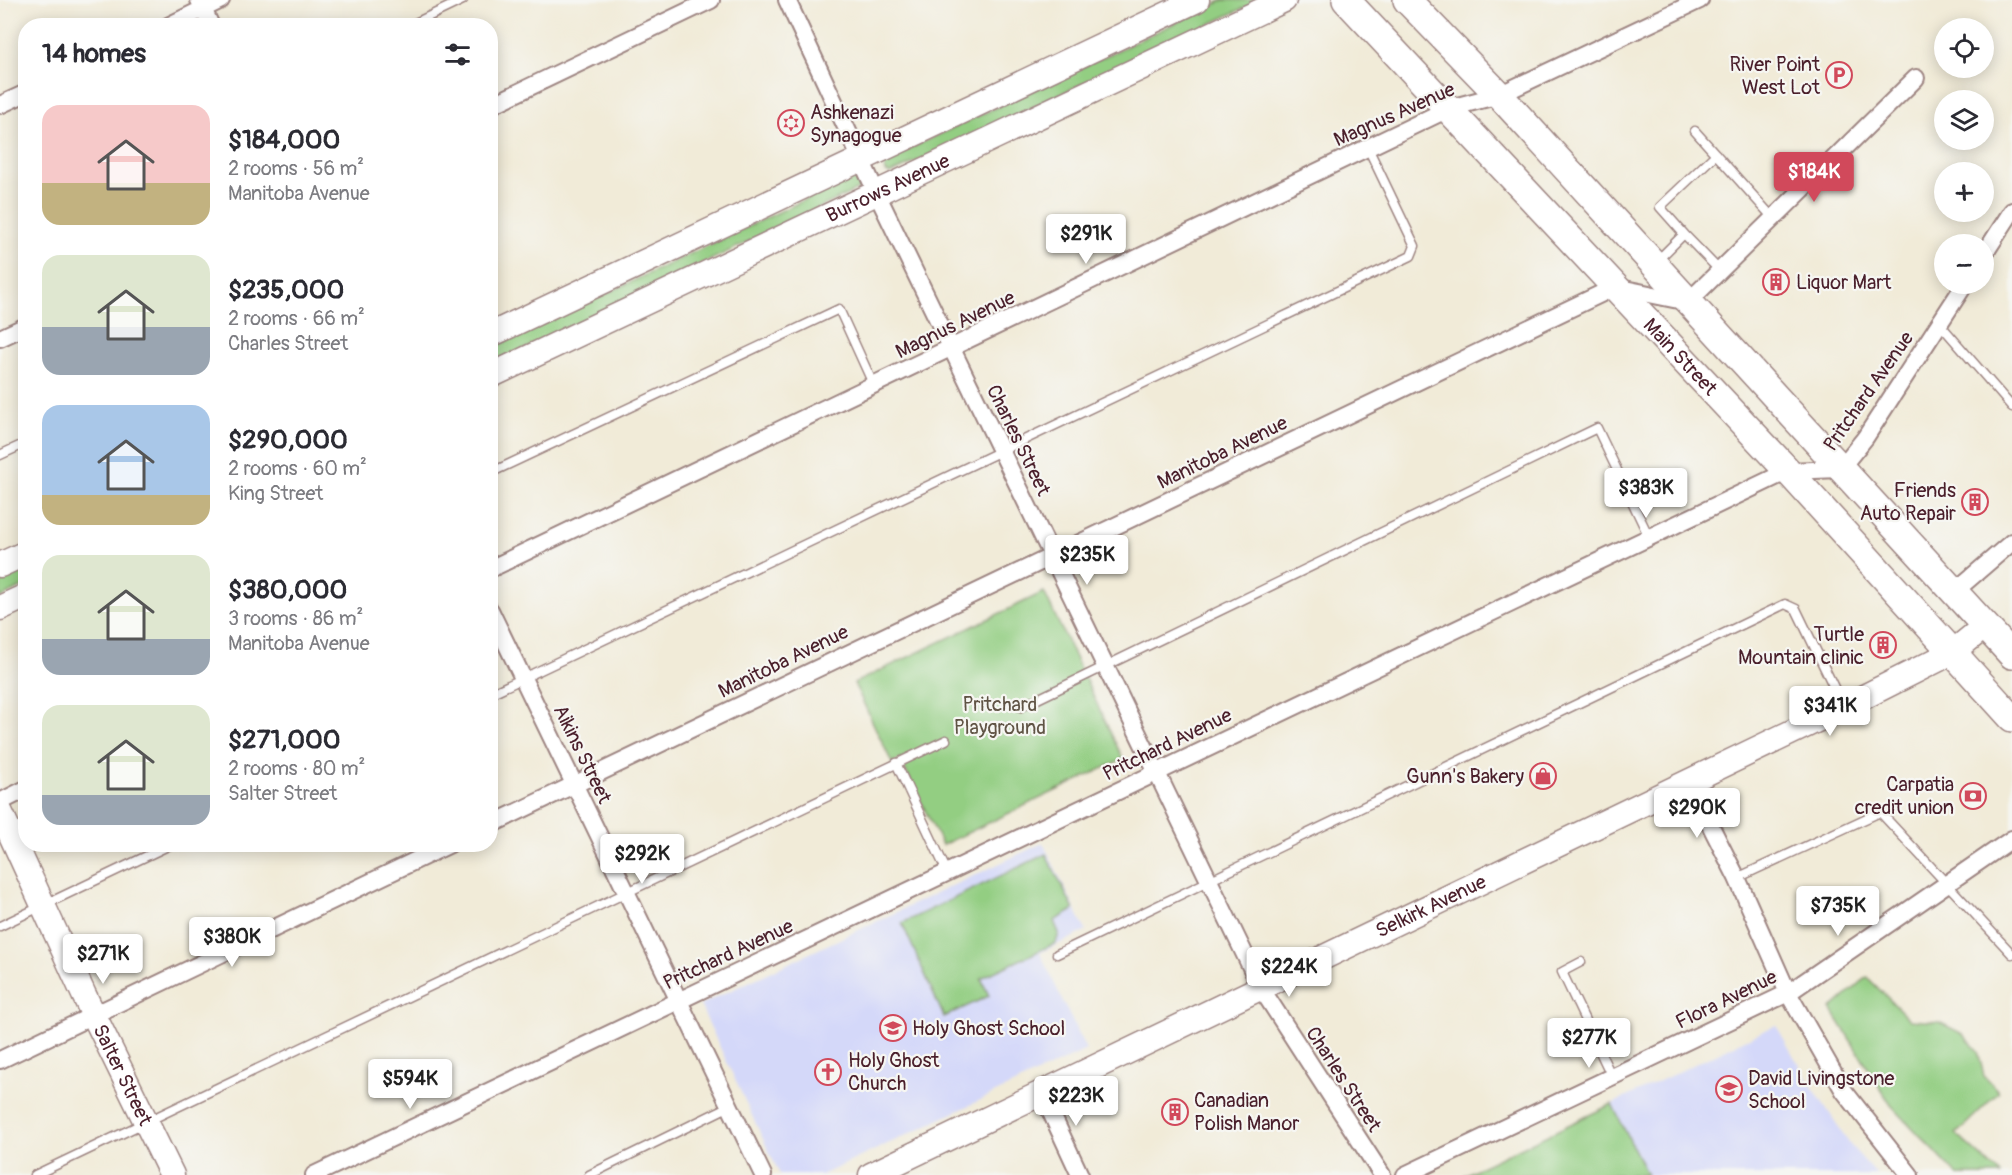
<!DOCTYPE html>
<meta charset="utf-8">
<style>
:root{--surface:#fff;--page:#f2f2f3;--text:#2b2b33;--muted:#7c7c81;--accent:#d1495b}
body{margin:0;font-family:Pangolin,sans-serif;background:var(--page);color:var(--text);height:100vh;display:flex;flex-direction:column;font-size:22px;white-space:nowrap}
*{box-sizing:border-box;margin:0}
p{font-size:20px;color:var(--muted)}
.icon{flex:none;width:33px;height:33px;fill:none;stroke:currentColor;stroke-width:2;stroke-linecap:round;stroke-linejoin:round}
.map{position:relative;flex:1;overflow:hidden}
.drawer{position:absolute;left:18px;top:18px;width:480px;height:834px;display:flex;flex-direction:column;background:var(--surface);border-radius:24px;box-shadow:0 3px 15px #0003}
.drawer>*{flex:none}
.buttons{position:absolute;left:1934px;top:18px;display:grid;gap:12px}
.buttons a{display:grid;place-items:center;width:60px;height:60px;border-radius:50%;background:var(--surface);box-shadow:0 3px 15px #0003;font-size:30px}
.price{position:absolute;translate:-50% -51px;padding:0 14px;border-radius:6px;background:#fff;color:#222;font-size:20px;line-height:39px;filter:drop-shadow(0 2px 3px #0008)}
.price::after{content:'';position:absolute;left:50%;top:36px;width:18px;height:14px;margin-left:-9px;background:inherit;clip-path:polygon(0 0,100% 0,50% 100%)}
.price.current{background:var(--accent);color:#fff}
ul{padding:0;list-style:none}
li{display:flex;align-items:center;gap:18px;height:150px;padding:0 24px}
li span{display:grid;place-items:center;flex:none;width:168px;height:120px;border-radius:18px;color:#555}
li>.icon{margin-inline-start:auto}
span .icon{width:72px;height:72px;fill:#fffc;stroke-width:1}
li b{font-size:26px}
h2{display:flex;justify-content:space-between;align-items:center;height:72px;padding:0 24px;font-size:26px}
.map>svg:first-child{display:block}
.built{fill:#d4d8f9}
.green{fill:#93ce82;stroke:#6e7656;stroke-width:1.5}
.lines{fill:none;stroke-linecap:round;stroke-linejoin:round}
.lane-casing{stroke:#9e8582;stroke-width:11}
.street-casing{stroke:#9e8582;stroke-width:20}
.secondary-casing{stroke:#9e8582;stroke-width:27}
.primary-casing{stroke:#9e8582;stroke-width:30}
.lane{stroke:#fff;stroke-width:8}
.street{stroke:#fff;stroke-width:16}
.secondary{stroke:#fff;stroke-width:24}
.primary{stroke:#fff;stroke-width:27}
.labels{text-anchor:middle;stroke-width:4.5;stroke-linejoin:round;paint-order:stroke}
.poi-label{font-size:20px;fill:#4a1f2b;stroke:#f6f6f2;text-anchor:start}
.street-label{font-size:20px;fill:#4a1f2b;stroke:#f6f6f2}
.park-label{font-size:20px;fill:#605445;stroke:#f6f6f2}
</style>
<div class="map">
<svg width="2012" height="1175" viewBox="0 0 2012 1175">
<rect width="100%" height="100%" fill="#f6f6f2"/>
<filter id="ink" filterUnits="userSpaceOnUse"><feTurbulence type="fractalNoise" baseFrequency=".0167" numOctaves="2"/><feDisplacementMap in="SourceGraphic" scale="12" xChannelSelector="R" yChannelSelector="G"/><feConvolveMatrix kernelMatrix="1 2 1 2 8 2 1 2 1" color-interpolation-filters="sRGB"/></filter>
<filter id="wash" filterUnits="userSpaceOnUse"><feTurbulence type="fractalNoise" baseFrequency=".008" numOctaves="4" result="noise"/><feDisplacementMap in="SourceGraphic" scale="24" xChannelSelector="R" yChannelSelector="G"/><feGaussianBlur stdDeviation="1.35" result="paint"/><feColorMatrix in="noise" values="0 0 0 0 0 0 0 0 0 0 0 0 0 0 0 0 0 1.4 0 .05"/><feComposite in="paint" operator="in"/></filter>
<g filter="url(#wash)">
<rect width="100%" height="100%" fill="#f1ebd8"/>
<path class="built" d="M1043,843L1086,931L1040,953L1086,1050L822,1175H780L700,1005Z
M1776,1025L1804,1074L1851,1146L1877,1175H1647L1612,1104Z"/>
<path class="green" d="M1224,0H1261L890,174L886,172L884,164L887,159Z
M857,175L861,176L865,183L863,187L491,365V348Z
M25,568V586L0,598V580Z
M1044,592L1123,759L942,845L900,759L892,763L854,683Z
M1046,854L1074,910L1054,921L1059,933L1056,943L981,978L989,996L944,1017L902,923Z
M1867,977L1910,1020L1939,1022L1963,1034L1978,1051L1984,1076L1999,1092L1956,1134L2001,1175H1957L1891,1105L1831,1009Z
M1612,1104L1647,1175H1463H1464Z"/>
</g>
<g filter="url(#ink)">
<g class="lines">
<defs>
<path id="lane" d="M409,26L463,0
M1695,131L1774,219
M1684,234L1660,207L1716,154
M1656,262L1684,234L1720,271
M1940,324L2012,407
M0,455L26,443
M490,473L839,309L874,386
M490,694L1411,256L1415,246L1368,148
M1021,707L1597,428L1649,537
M896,763L947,872
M1737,878L1880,812L2012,954
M0,926L172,844
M1057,954L1785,604L1796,609L1842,704
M1581,962L1562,972L1612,1077
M35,1175L946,740
M589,1175L730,1106"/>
<path id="street" d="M199,0L211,26
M787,0L877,194L1261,988L1382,1175
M168,26L221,0
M0,105L26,93
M490,106L711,0
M1983,256L2012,211
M0,338L26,326
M490,569L1450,108L1499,95L1700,0
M1954,592L2012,542
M490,610L763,1175
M1689,783L1737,878L1788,993L1844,1091L1910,1175
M0,802L26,789
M490,825L1615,287L1688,302L1916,78
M0,1060L450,844
M1042,1093L1080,1175
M314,1175L1788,471L1840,469L1865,438L1965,284
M1405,1175L1788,993L2012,839"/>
<g id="secondary">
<path d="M490,335L1197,0"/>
<path id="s1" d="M490,376L1284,0"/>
<path d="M0,565L26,553"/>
<path d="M0,608L26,596"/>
<path id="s2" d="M0,811L84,995L172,1175"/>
<path id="s3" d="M871,1175L1844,707L1953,652L1985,626"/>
</g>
<g id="primary">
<path id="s4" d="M1346,0L1788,471L2012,718"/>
<path d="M1407,0L1499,95L2012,655"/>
</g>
</defs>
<use href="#lane" class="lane-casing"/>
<use href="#street" class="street-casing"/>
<use href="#secondary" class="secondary-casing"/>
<use href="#primary" class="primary-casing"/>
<use href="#lane" class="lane"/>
<use href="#street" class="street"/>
<use href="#secondary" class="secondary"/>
<use href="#primary" class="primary"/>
</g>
</g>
<defs>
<symbol id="parking-ring" viewBox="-11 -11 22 22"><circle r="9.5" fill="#f6f6f2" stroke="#d1495b" stroke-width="1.5"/><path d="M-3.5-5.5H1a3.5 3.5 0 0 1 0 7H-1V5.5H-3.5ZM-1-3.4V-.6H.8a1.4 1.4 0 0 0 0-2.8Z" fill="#d1495b"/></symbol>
<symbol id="synagogue-ring" viewBox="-11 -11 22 22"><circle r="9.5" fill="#f6f6f2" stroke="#d1495b" stroke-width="1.5"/><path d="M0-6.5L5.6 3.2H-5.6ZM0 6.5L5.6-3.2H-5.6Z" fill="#d1495b"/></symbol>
<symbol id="building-ring" viewBox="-11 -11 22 22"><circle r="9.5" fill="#f6f6f2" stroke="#d1495b" stroke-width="1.5"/><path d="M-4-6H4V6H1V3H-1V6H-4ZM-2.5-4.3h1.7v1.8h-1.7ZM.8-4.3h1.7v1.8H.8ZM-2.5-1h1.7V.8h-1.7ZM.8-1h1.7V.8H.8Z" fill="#d1495b"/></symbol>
<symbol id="shop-ring" viewBox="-11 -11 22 22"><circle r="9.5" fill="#f6f6f2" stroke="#d1495b" stroke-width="1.5"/><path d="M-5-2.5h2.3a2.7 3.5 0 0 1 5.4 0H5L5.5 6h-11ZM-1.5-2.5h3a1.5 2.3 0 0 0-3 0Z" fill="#d1495b"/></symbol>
<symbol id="bank-ring" viewBox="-11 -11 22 22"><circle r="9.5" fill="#f6f6f2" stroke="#d1495b" stroke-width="1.5"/><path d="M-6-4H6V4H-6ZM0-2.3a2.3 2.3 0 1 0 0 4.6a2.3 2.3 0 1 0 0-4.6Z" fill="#d1495b"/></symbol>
<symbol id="school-ring" viewBox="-11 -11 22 22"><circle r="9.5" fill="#f6f6f2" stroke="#d1495b" stroke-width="1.5"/><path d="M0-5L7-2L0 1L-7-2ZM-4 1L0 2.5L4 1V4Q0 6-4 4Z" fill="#d1495b"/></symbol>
<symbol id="church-ring" viewBox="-11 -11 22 22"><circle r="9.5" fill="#f6f6f2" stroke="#d1495b" stroke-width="1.5"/><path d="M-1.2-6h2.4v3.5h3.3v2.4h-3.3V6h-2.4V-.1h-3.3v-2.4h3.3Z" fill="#d1495b"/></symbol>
</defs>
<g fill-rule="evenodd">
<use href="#parking-ring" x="1824" y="60" width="30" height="30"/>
<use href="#synagogue-ring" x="776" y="108" width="30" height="30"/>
<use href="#building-ring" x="1761" y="267" width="30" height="30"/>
<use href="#building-ring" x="1960" y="487" width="30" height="30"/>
<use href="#building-ring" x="1868" y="630" width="30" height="30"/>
<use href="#shop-ring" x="1528" y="761" width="30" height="30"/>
<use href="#bank-ring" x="1958" y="781" width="30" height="30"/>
<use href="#school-ring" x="878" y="1013" width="30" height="30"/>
<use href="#church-ring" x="813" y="1057" width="30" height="30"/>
<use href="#school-ring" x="1714" y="1074" width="30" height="30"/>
<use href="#building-ring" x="1160" y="1097" width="30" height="30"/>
</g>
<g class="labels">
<g class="poi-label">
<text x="1820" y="71" text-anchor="end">River Point<tspan x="1820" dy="23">West Lot</tspan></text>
<text x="810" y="119">Ashkenazi<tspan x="810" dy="23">Synagogue</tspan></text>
<text x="1796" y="289">Liquor Mart</text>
<text x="1956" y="497" text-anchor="end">Friends<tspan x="1956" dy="23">Auto Repair</tspan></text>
<text x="1864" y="641" text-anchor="end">Turtle<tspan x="1864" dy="23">Mountain clinic</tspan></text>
<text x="1524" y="783" text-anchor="end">Gunn's Bakery</text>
<text x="1954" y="791" text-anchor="end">Carpatia<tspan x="1954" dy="23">credit union</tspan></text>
<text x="912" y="1035">Holy Ghost School</text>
<text x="848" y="1067">Holy Ghost<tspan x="848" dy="23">Church</tspan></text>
<text x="1748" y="1085">David Livingstone<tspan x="1748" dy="23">School</tspan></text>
<text x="1194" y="1107">Canadian<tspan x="1194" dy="23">Polish Manor</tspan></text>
</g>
<g class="street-label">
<text transform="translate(1394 114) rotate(-24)" y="7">Magnus Avenue</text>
<text dy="7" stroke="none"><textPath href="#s1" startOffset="440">Burrows Avenue</textPath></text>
<text transform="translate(955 324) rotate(-26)" y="7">Magnus Avenue</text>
<text dy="7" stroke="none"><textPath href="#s4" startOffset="489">Main Street</textPath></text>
<text transform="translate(1868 391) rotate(-55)" y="7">Pritchard Avenue</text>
<text transform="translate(1019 440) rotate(64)" y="7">Charles Street</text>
<text transform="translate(1222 452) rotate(-26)" y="7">Manitoba Avenue</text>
<text transform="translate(783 661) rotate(-26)" y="7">Manitoba Avenue</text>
<text transform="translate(1167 744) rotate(-26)" y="7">Pritchard Avenue</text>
<text transform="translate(583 754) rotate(64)" y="7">Aikins Street</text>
<text dy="7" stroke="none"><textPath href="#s3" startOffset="621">Selkirk Avenue</textPath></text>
<text transform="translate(728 954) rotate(-25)" y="7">Pritchard Avenue</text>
<text transform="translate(1726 999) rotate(-26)" y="7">Flora Avenue</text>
<text dy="7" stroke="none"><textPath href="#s2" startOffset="291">Salter Street</textPath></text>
<text transform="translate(1344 1079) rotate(57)" y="7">Charles Street</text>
</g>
<g class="park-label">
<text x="1000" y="711">Pritchard<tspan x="1000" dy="23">Playground</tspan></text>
</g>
</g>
</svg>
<div class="buttons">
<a><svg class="icon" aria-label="locate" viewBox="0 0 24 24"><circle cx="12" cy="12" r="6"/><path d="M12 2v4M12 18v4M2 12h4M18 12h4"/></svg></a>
<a><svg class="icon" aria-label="layers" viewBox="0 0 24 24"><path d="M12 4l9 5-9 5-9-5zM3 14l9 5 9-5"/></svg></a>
<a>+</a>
<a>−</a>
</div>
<b class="price current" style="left:1814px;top:203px">$184K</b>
<b class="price" style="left:1086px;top:265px">$291K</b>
<b class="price" style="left:1646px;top:519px">$383K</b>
<b class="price" style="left:1087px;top:586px">$235K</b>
<b class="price" style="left:1830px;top:737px">$341K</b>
<b class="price" style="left:1697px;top:839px">$290K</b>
<b class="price" style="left:642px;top:885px">$292K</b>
<b class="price" style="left:1838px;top:937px">$735K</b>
<b class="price" style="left:232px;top:968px">$380K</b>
<b class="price" style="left:103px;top:985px">$271K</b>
<b class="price" style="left:1289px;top:998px">$224K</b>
<b class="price" style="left:1589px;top:1069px">$277K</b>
<b class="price" style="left:410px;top:1110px">$594K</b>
<b class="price" style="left:1076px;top:1127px">$223K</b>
<section class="drawer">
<h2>14 homes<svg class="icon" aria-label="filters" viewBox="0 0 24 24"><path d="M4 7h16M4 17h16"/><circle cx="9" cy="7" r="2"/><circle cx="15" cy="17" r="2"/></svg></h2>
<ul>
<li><span style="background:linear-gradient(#f6c9c9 65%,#c2b280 0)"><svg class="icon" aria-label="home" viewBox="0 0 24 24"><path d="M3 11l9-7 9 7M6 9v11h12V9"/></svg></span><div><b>$184,000</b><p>2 rooms · 56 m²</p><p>Manitoba Avenue</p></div></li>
<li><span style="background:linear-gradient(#dfe7d0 60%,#9aa5b1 0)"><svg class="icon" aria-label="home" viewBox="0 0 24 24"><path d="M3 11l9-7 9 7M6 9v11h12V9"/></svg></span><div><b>$235,000</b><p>2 rooms · 66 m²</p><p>Charles Street</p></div></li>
<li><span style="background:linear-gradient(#a9c7e8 75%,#c2b280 0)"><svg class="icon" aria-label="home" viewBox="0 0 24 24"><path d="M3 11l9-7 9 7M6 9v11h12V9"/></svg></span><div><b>$290,000</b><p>2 rooms · 60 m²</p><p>King Street</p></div></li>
<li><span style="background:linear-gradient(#dfe7d0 70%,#9aa5b1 0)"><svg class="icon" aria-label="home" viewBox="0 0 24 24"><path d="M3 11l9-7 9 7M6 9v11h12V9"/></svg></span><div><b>$380,000</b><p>3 rooms · 86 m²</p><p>Manitoba Avenue</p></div></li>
<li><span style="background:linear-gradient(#dfe7d0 75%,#9aa5b1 0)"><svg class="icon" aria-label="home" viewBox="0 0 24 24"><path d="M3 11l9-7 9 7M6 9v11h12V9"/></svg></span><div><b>$271,000</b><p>2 rooms · 80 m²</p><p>Salter Street</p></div></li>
</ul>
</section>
</div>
